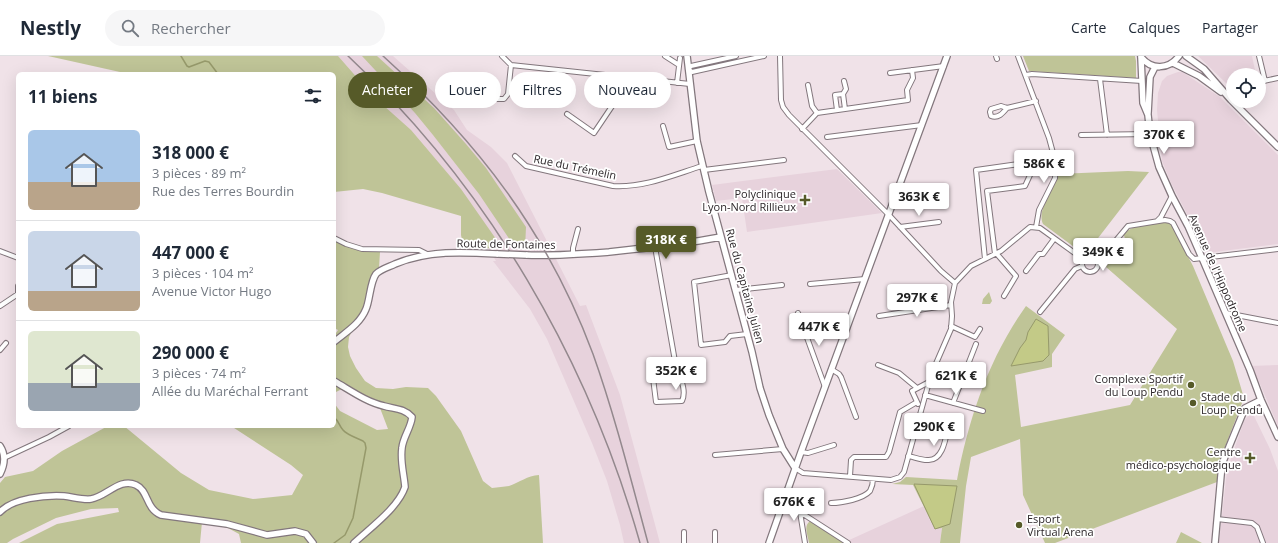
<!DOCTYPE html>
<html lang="fr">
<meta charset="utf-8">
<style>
:root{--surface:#fff;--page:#f6f6f7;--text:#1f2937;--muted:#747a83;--line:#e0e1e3;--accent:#565a28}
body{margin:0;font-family:"Open Sans",sans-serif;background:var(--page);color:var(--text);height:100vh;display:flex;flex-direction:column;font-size:15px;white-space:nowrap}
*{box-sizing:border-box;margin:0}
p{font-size:13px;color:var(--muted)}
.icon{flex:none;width:22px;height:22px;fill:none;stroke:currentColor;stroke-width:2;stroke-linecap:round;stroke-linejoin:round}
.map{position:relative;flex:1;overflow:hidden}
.side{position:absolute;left:16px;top:16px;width:320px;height:356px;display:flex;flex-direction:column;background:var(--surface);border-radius:6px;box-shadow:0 4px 16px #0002}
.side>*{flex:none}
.banner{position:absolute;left:348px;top:16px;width:380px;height:36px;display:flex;gap:8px}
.controls{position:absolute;left:1226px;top:12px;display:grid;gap:8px}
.controls a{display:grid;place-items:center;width:40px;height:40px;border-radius:50%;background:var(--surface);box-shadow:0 4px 16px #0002;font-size:20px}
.price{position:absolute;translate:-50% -34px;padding:0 9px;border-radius:4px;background:#fff;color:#222;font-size:13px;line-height:26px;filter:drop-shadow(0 1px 2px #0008)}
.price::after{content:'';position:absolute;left:50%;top:24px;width:12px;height:9px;margin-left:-6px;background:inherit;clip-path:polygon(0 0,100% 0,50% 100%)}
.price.current{background:var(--accent);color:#fff}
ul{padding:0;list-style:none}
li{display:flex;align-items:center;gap:12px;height:100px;padding:0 12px}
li+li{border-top:1px solid var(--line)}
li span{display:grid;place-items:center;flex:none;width:112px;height:80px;border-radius:6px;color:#555}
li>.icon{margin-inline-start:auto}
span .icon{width:48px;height:48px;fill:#fffc;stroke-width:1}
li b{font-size:17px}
h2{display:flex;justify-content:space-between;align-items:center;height:48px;padding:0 12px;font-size:17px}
.pill{padding:0 14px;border-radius:18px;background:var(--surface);box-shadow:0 4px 16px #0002;font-size:14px;line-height:36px}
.pill.current{background:var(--accent);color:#fff}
header{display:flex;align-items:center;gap:24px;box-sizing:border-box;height:56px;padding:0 20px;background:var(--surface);border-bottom:1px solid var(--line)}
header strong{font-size:19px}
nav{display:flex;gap:22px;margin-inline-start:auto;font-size:14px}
.search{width:280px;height:36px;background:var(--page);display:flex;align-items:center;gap:10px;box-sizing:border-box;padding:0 14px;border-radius:22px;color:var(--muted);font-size:15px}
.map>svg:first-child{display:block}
.built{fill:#e7d2dc}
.green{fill:#bfc497}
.water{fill:#c3ca87;stroke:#96996b}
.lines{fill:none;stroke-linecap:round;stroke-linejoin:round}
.stream{stroke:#96996b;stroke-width:1.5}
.street-casing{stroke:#83777d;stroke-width:6}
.secondary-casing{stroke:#83777d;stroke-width:8}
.street{stroke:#fff;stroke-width:4}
.secondary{stroke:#fff;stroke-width:5.5}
.rail{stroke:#93888d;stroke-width:1.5}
.secondary-bridge-casing{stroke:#83777d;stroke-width:8;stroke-linecap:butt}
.secondary-bridge{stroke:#fff;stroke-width:5.5}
.poi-dot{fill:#565a28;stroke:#fff;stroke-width:1.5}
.labels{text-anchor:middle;stroke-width:3.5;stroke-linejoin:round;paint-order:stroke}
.street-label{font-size:11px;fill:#2c2629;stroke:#fff}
.poi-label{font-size:11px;fill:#2c2629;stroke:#fff;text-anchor:end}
</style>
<header>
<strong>Nestly</strong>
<div class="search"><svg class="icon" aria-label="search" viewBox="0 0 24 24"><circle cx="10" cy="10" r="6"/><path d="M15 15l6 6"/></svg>Rechercher</div>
<nav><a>Carte</a><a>Calques</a><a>Partager</a></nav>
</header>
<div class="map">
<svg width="1278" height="487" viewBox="0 0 1278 487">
<rect width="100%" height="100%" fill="#f0e2e8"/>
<path class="built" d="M328,0H393L454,54L467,74L491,91L507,107L580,250L586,249L620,339L660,487H624L620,469L607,425L592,387L547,283L530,253L493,205H496L458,144Z
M1198,0H1252L1256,19H1233V28L1228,29Z
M1178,16H1182L1187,19L1220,41L1278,99V188L1207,197L1171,127L1162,105L1157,54L1158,37L1162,25L1167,20Z
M837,113L882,157L747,176L742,142L716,145L712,129Z
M1278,309V370L1260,328L1250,310Z
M1253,358L1270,393L1278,415V487H1219L1227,414L1244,365L1248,360Z
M924,450L935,473L942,471L940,487H850L847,485Z"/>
<path class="green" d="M48,0H338L374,41L411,74L461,133L503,193L466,191L463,189L461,179V160L382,137L363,133L334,136V18H129Z
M362,0H377L434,52L466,88L486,112L526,171L525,193H516L479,138L433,79L415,57Z
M1023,0H1135L1136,5V22L1029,15Z
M1128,115L1149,116L1085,199L1043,168C1036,154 1055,132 1058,118Z
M1168,166L1171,168L1193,210L1233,305L1244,342L1223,396L1219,409L1217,426L1055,487H1045L1023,439L1020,383L971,401L966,430L960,487H940L942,472L935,473L913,429L892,428L900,426L906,421L957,424C969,361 989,302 1026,250L1065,279L1052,298V311L1015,319L1021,371L1130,349L1177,273L1106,211L1112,203L1109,201L1125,181L1122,179C1132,168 1154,168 1168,166Z
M334,184L342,188L380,196L379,212L360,261L349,281L348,291L350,300L356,312L365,325L376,332L393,333L406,331L428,332L436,340L461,375L483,425L492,432C498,431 504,431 509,430C520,426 527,420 539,419L543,487H241L239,478L228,472L202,466L200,487H19L57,468L119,456L118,452L91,453L56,462L13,483L7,487H0V427L5,421L33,415L62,395L106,371L124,370L181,417L209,434L253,443L292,439L303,419L291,409L231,370H334V347L340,355L377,374L388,373L380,352L367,348L342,333L334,337V280L338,274L334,272Z
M989,236L992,245L990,248H982L983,243Z
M810,465L814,467L844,487H809C808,480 803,470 810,465Z
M1181,476L1202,487H1176Z"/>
<path class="water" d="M1036,263L1048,270L1049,299L1043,305L1011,310L1020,292L1026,284L1028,276Z
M914,428L957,430L950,468L935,473Z"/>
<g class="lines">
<path class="stream" d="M181,0L187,10L189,11L205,5L209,6L218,18
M334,361C339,365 339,370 343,374C347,379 357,382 363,385L365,387L366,392L353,462L345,479L334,487"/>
<defs>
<path id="street" d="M502,0L511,9
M665,0L679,9
M736,0L691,10L688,13L692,16L764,0
M780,0L781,44L783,51L789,59L889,159L941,215L955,227
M996,0L997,3
M1018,0L1049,82L1056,108L1055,122L1039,154L1036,171
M1259,0L1265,25
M890,17L944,10
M1026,19L1032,18L1142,25
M1100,23L1107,79
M844,25L846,33L843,38L845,53
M1259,26L1278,22
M677,27L680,2
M808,29L812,50L817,57
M479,43H504L508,38L511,9L690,28
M1007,52C1003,57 998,63 991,60L990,56L991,53L1001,50L1007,52L1036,45
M837,54L835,39L843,38
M567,58L594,77L631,22
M663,70L669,91L697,85
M802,73L817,57L908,44L907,34L913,22L912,14
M1081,79L1150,78
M827,81L922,69
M515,100L526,110L613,130C644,132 673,119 702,110
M704,114L784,104
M1157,165L1161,161L1172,140
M900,171L939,166
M334,182L346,188L362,193L419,194L427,198
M655,191L676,311L671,313L655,317L653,322L656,346L682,345C687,334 680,322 676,311
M0,195L18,202
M996,197L1016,220L1004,240
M573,199V192L578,173
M1082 208a8 8 0 1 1 16 0a8 8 0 1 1-16 0Z
M985,203L976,114L1026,107L1030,108L1031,117L1025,130L987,135L995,198
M1097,204L1102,201L1128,170L1165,164L1170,165L1173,167L1189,198L1194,203L1278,193
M1026,215L1039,198H1043L1054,183
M732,219L694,226L701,289L725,286L730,280L747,278
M810,228L865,223
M736,234L782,229
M0,250L18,238V230
M1040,256L1075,213L1082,210
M798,257L825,331
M1226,257L1278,267
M879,260L951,249
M951,270L975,281L980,273
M0,294L6,287
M878,309L899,317L917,332
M831,313L839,318L841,321L856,361
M925,339L983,355
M953,347L976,288
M918,348L912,335L929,326
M801,396L808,397L834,389
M715,399L783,393
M908,400C914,401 921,404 927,404C944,406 946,379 949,367
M4,402L49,381L69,370
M795,412L803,417L891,424L900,421L904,416L931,319L951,273L952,260L951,246L955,227L971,210L1001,195L1030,171L1040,172L1083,203
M850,420L851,404L854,401H886L889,396L900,356L917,346
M784,443L800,456L805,487
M831,447C842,447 863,443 870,435C872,431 873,427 873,423
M800,456L848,487
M1217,463L1252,467L1257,471L1263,487
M684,476V487
M715,487V476"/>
<path id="secondary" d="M687,0L697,85L709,136L752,296L760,332L769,359L783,393L795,412
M1186,0L1204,13L1231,44L1278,91
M1141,1C1151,14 1169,14 1179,0
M1141,2L1143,47L1148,59L1150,78L1159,111L1172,140L1188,170L1202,202L1250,314L1261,344L1278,381
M1173,7L1199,20L1221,36
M1148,57L1150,21L1155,11
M526,199C554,200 581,198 609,196C647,192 684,188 721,181
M334,286C346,276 360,268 366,253C370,244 370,226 376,218C381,213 389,211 395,208C428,194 463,196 498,198
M334,325C350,334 366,346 384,350C394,353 404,352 412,361C411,372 403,381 402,392C400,405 404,418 405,431C398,452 370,472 354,487
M0,390C6,399 5,408 0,418
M0,456C13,442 45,439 64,440C73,441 82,444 91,443C106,441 120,421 136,429C149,435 145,452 161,459L227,468L267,479L295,475L306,478L313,487
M769,487L801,396L947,0
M1215,487L1222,408L1245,352L1261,344"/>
</defs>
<use href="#street" class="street-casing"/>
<use href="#secondary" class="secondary-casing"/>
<use href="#street" class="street"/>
<use href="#secondary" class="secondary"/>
<path class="rail" d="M348,0C488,131 588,303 640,487
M383,0C478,86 548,177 593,298C615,360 631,424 648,487"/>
<defs>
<path id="secondary-bridge" d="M498,198L526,199"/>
</defs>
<use href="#secondary-bridge" class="secondary-bridge-casing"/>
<use href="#secondary-bridge" class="secondary-bridge"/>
</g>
<g class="poi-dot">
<path d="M803 138h4v4h4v4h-4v4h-4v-4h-4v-4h4z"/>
<circle cx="1191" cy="329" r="4"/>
<circle cx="1193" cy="347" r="4"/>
<path d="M1248 396h4v4h4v4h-4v4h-4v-4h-4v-4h4z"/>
<circle cx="1019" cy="469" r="4"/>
</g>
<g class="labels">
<g class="street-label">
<text transform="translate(575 111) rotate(12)" y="4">Rue du Trémelin</text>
<text transform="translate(506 188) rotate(1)" y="4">Route de Fontaines</text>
<text transform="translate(1218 217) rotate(66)" y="4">Avenue de l'Hippodrome</text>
<text transform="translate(745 230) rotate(75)" y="4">Rue du Capitaine Julien</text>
</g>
<g class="poi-label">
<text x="796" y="142">Polyclinique<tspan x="796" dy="13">Lyon-Nord Rillieux</tspan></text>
<text x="1183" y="327">Complexe Sportif<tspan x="1183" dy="13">du Loup Pendu</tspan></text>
<text x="1201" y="345" text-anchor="start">Stade du<tspan x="1201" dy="13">Loup Pendu</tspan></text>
<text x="1241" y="400">Centre<tspan x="1241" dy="13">médico-psychologique</tspan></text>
<text x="1027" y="467" text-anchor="start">Esport<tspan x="1027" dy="13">Virtual Arena</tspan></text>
</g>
</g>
</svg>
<div class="controls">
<a><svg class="icon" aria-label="locate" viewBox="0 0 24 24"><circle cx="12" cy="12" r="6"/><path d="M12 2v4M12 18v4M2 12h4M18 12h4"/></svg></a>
</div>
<b class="price" style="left:1164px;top:99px">370K €</b>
<b class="price" style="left:1044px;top:128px">586K €</b>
<b class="price" style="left:919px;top:161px">363K €</b>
<b class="price current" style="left:666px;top:204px">318K €</b>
<b class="price" style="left:1103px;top:216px">349K €</b>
<b class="price" style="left:917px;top:262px">297K €</b>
<b class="price" style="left:819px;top:291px">447K €</b>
<b class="price" style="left:676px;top:335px">352K €</b>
<b class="price" style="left:956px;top:340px">621K €</b>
<b class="price" style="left:934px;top:391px">290K €</b>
<b class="price" style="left:794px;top:466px">676K €</b>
<div class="banner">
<a class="pill current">Acheter</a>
<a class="pill">Louer</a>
<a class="pill">Filtres</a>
<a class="pill">Nouveau</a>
</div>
<section class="side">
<h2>11 biens<svg class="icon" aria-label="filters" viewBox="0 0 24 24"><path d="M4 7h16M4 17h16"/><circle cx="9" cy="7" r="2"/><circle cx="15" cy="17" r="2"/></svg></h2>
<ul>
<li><span style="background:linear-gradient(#a9c7e8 65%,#b9a48a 0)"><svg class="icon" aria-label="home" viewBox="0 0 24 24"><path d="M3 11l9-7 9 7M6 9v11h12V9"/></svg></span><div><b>318 000 €</b><p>3 pièces · 89 m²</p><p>Rue des Terres Bourdin</p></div></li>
<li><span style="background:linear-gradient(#c9d6e8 75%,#b9a48a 0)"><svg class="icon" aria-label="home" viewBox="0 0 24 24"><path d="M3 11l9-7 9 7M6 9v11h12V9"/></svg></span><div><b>447 000 €</b><p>3 pièces · 104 m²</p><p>Avenue Victor Hugo</p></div></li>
<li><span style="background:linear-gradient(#dfe7d0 65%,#9aa5b1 0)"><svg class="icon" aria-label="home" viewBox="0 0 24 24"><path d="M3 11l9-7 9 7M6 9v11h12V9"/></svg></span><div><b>290 000 €</b><p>3 pièces · 74 m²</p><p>Allée du Maréchal Ferrant</p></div></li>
</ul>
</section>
</div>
